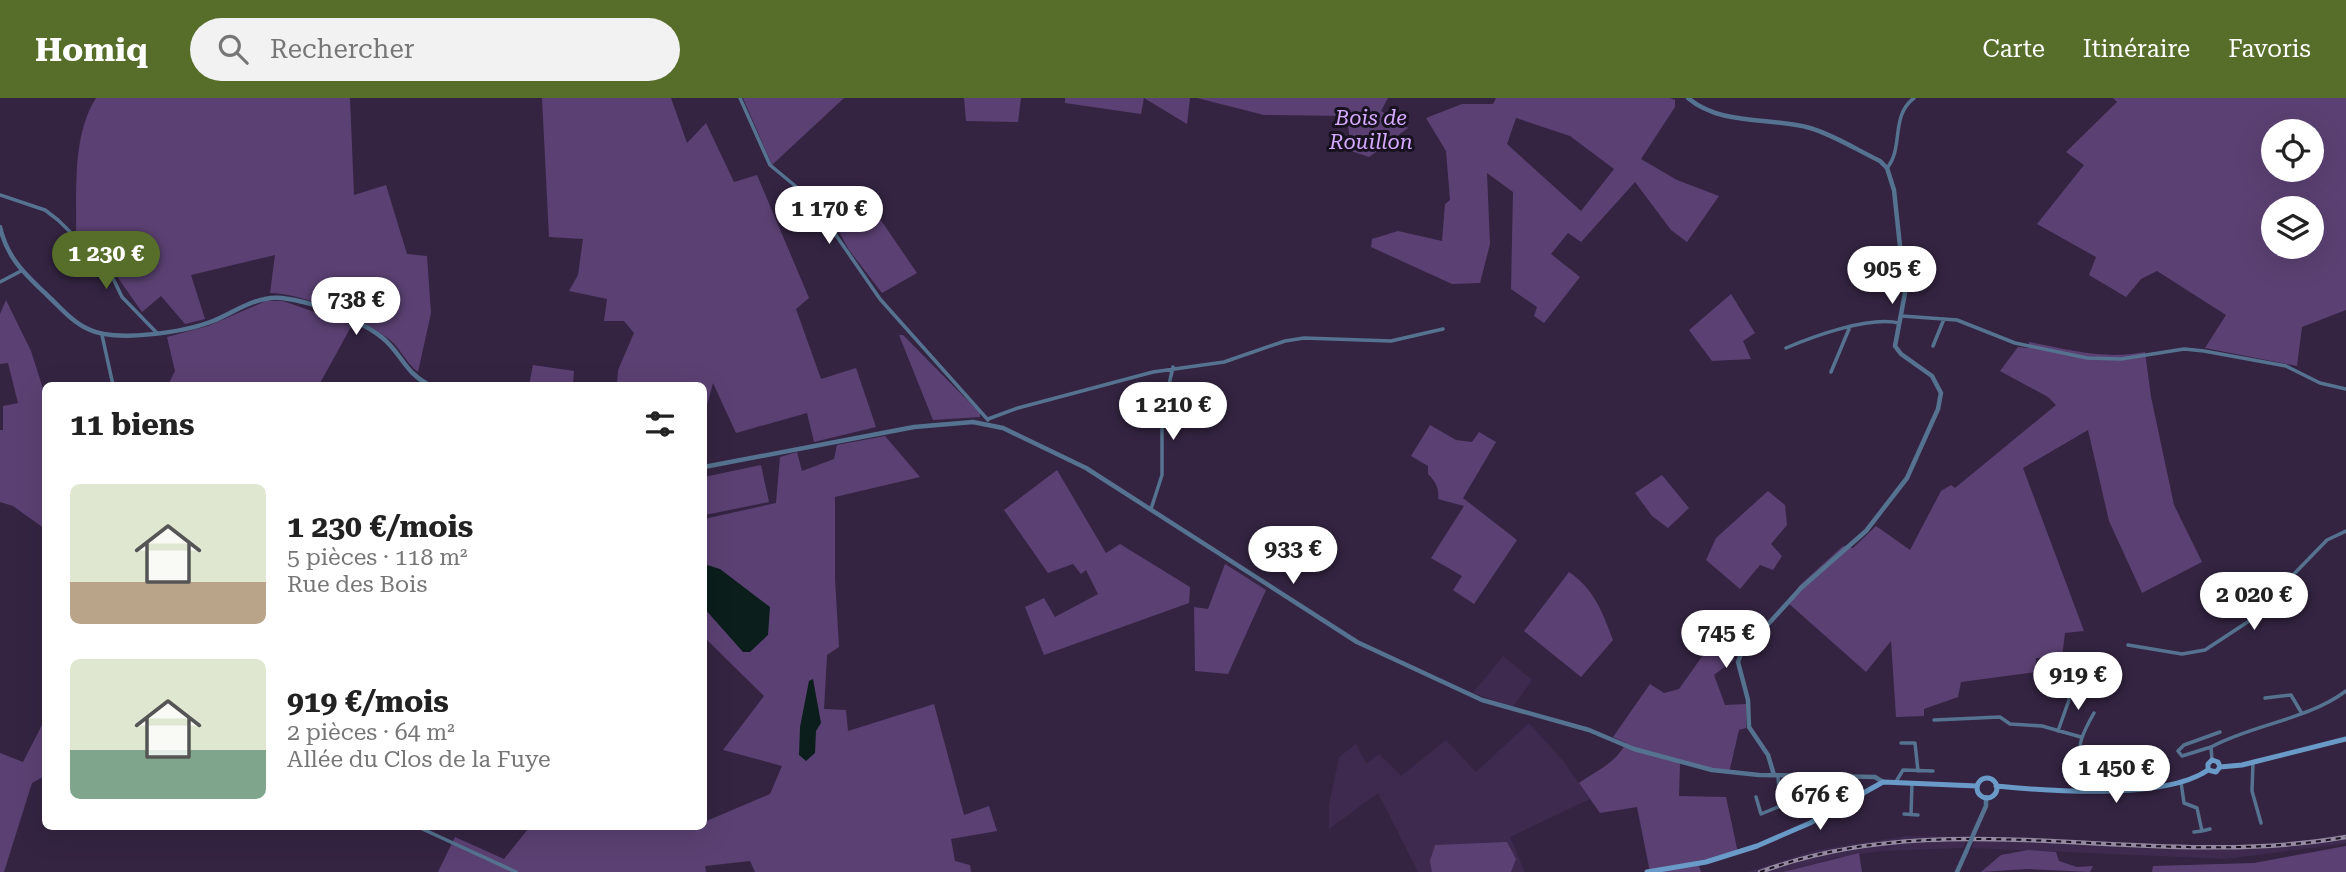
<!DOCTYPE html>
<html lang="fr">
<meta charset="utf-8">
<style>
:root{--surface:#fff;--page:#f2f2f2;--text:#222;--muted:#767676;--accent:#576e2b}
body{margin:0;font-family:"Roboto Serif",serif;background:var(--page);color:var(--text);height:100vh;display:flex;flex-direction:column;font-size:26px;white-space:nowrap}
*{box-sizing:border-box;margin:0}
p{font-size:23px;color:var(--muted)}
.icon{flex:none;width:38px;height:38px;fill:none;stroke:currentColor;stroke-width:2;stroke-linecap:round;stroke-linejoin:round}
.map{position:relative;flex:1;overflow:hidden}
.details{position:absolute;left:42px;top:284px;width:665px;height:448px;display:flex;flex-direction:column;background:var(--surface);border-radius:10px;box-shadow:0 7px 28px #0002}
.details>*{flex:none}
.controls{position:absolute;left:2261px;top:21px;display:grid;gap:14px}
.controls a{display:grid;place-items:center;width:63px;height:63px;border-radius:50%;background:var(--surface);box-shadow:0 7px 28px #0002;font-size:35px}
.price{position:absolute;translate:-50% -60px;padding:0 16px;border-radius:24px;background:#fff;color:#222;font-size:23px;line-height:46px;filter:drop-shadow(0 2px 4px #0008)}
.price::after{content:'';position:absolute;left:50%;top:42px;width:21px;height:16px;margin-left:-10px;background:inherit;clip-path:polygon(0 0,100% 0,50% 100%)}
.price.current{background:var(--accent);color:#fff}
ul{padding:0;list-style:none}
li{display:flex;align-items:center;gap:21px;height:175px;padding:0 28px}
li span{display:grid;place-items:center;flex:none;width:196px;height:140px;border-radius:10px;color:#555}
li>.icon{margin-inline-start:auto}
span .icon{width:84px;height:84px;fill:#fffc;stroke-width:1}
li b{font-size:30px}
h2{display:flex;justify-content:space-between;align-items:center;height:84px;padding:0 28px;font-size:30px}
header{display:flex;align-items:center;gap:42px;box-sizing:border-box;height:98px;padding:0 35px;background:var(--accent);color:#fff}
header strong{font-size:33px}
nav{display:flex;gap:38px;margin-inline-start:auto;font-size:24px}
.search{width:490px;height:63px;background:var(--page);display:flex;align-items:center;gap:18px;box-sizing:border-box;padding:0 24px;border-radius:38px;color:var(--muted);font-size:26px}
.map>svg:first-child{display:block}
.built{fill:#3d2a4e}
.green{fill:#5b4173;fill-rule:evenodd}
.water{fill:#0b1e1c}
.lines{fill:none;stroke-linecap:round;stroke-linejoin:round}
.minor{stroke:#557390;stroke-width:3.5}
.tertiary{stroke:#557390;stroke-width:4.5}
.secondary{stroke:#6a9bc8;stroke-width:5}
.rail-casing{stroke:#9589a1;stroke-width:4.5}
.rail{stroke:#18111f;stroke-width:2;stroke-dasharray:5;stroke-linecap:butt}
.tertiary-bridge{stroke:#557390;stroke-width:4.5}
.labels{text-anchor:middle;stroke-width:6;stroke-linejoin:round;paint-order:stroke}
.park-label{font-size:21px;font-style:italic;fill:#d5aaff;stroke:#18111f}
</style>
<header>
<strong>Homiq</strong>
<div class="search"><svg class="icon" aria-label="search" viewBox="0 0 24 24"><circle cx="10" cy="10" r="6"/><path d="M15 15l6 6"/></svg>Rechercher</div>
<nav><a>Carte</a><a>Itinéraire</a><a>Favoris</a></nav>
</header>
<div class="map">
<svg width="2346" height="774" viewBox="0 0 2346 774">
<rect width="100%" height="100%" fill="#342442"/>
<path class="built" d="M1503,558L1532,582L1513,609L1473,595Z
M1529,625L1564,664L1590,701L1510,739L1525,774H1418L1378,695L1329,731V707L1339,659L1356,646L1366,666L1379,656L1401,678L1446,642L1476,674Z
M2346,736V745L2342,746L2225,761L1972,750L1976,739L2157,751L2227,752L2289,747Z
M1907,738L1967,739L1963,750L1881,753L1835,760L1783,774H1747L1817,752Z"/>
<path class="green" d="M96,0H350L354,97L386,87L407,156L427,158L431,215L418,274C406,265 401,251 390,242C365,221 302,195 270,195L275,157L191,177L205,221L185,226L161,198L142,214L111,170L76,135C77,91 72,38 96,0Z
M542,0H671L687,45L706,25L734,84L757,77L809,200L796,211L821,281L856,270L876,329L814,344L807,315L736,335L713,285L704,318V287H617L618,272L634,235L624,223H604L607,201L569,193L578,177L583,141L549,139Z
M743,0H844L772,67Z
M964,0H1021L1018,24L966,23Z
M1065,0H1190L1187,26L1144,0L1141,16L1065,5Z
M1197,0H1388L1381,13L1408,30L1369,59L1351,53L1347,18L1264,17Z
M1496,0H1670L1675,2V9L1641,61L1677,82L1719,98L1687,144L1671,132L1635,84L1581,144L1568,135L1551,156L1580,179L1544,225L1534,218L1537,209L1511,191L1513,94L1487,75L1490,146L1480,185L1452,186L1371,149L1372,141L1398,133L1442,143L1445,106L1450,102L1446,53L1426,20L1462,6H1493ZM1516,20L1570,38L1614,71L1581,113L1507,46Z
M2113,0H2346V212L2302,229L2297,268L2205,250L2226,217L2157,173L2141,181L2126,199L2089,177L2096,159L2037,126L2084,67L2066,54L2117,4ZM2312,33V72H2273V33ZM2312,110V149H2273V110Z
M867,102L917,175L882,195L849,152L838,132Z
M1731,196L1755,235L1743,243L1751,261L1712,263L1689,232Z
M6,202L31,253L45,297V431L13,408L0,404V332H3V308L18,305L8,265L0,266V216Z
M266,203H283L352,227L319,287H168L175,273L167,239L208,228Z
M899,237H903L980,315V319L933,322Z
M2029,244C2069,252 2105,262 2145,254L2151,299L2174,407L2202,464L2142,495L2109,423L2088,332L2023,370L2084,533L2065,535L2062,559L2036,560V574L1961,584L1958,599L1924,611V618L1896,619L1891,543L1866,574L1787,504L1800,487L1843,448L1853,450L1876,428L1910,452L1941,393L1951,387L1955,390L2056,307L2048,299L2000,273L2018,249L2029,250Z
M533,267L574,273L573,287H529Z
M1430,327L1456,342L1472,344L1479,334L1496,344L1463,400L1517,442L1474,506L1453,492L1462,478L1431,460L1464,408L1438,401C1440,391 1435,383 1428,376V368L1411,358Z
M885,338L920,379L835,399V481L839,549L827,557L824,611L846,612L848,633L934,606L964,717L989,708L997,733L951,741L955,763L970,767L971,774H755L750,763L705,768L706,774H438L455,739L504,761L528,731L525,728H704V724L770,696L782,668L723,652L764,598L704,539V421L776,405L780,359L797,354L802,373L834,361L837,347Z
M761,367L769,404L705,417L704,379Z
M1057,372L1106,455L1120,446L1190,489L1189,505L1044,557L1025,509L1044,500L1055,519L1098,496L1086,472L1081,476L1073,466L1048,475L1004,412Z
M1662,377L1689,410L1668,430L1652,418L1635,395Z
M1768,393L1785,407L1787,427L1771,446L1782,458L1773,472L1760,467L1740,491L1706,462L1716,440Z
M1225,466L1266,492L1228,576L1195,573L1194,509L1208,511Z
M1569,474C1594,491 1603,515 1613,542L1581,579L1524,533Z
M1713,543L1735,561L1714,577L1725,607L1746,606V630L1739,632L1729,675L1680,665L1679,698L1726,699L1738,755L1699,768L1701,774H1650L1637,709L1600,715L1579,685C1597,672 1615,666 1626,645L1613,639L1650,586L1664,595L1679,591Z
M45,621V678L32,685L4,774H0V655L23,664Z
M1507,744L1516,761L1511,774H1432L1430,763L1435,747Z
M2346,748V774H2152L2153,768L2254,765Z
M2028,752L2056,754L2059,763L2077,769L2093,768L2090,774L2027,771L1981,774L2001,757Z
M1859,755L1862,774H1783Z"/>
<path class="water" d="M707,467L720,471L770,509L768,537L750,554H743L704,510V469Z
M813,581L821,625L816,633L815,655L806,663L799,657L800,629L809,583Z"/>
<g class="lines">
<path class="minor" d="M740,0L770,67L811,101L880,201L988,322
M1887,70C1904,50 1890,18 1914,0
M0,97L45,112L58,122L109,172L122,199L157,235
M0,184L21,173
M1902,218L1957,222L2015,245L2087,260L2121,261L2184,251L2204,253L2286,268L2320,285L2346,291
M102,237L113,287
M1933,248L1944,221
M1786,250C1814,238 1869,218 1899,225
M1831,274L1849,231
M988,321L1018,310L1153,274L1224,264L1285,243L1304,240L1391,243L1443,231
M1151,411L1162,377V317L1173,269
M2128,547L2182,556L2205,552L2275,506L2292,478L2327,442L2346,433
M2265,600L2291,597L2301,614
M2094,615C2066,664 2087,649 2100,693
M1934,622L2000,619L2010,626L2042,628L2081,639
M2058,633L2069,602V591
M1901,645H1915L1918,673
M2211,649L2182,658L2178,653L2184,647L2220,634
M2212,662L2211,649C2254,626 2307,622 2346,593
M2253,664L2252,693L2261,725
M1897,682L1903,672L1933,673
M2181,684L2184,705L2197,710L2202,733L2210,731
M1756,699L1761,716L1780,708L1778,678
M1904,716L1918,717
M1911,716L1912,685
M416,728L516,774
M2194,734L2202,733"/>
<path class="tertiary" d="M1688,0C1721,28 1770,19 1810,30C1834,37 1857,52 1880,63L1887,70L1894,92L1905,195L1895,248L1901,256L1932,278L1941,295L1938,311L1907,380L1866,433L1801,490L1741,556L1738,564L1748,602L1749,629L1768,657L1774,677
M0,129C7,160 25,176 47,197C60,209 72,224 88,231C115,245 185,234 213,223C235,214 257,197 282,200C311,203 369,224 389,246C404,262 407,275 429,287
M704,369L914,329L973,324L1003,330L1086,370L1357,544L1482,602L1589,632L1634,651L1712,672L1759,677L1875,679L1883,684
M1974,735L1986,708V699
M1957,774L1966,754"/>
<path class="secondary" d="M2208,672L2216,674L2220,669L2242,667L2346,641
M2208,672V666L2212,662L2218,664L2220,669
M1977 690a10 10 0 1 1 20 0a10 10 0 1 1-20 0Z
M1996,688C2048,693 2165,702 2208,672
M1647,774L1706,764L1757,748L1810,725L1883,684L1977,688"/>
<defs>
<path id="rail" d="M1760,774C1951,703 2148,774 2346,739"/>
</defs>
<use href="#rail" class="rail-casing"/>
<use href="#rail" class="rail"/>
<path class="tertiary-bridge" d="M1966,754L1974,735"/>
</g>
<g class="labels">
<g class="park-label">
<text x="1371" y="27">Bois de<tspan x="1371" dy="24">Rouillon</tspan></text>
</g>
</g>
</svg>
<div class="controls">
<a><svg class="icon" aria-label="locate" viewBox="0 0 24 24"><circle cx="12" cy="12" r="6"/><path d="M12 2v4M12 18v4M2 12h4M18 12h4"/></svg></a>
<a><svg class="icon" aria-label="layers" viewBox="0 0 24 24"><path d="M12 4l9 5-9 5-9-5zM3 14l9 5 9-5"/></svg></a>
</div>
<b class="price" style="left:829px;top:148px">1 170 €</b>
<b class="price current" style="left:106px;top:193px">1 230 €</b>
<b class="price" style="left:1892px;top:208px">905 €</b>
<b class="price" style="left:356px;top:239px">738 €</b>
<b class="price" style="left:1173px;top:344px">1 210 €</b>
<b class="price" style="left:1293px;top:488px">933 €</b>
<b class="price" style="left:2254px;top:534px">2 020 €</b>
<b class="price" style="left:1726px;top:572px">745 €</b>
<b class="price" style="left:2078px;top:614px">919 €</b>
<b class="price" style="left:2116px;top:707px">1 450 €</b>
<b class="price" style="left:1820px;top:734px">676 €</b>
<section class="details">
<h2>11 biens<svg class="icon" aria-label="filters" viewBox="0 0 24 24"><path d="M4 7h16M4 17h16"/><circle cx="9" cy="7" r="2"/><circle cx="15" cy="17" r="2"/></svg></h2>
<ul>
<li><span style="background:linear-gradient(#dfe7d0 70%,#b9a48a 0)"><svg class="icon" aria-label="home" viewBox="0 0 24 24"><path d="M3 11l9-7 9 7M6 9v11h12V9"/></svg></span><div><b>1 230 €/mois</b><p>5 pièces · 118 m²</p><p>Rue des Bois</p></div></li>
<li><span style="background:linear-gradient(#dfe7d0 65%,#7fa58c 0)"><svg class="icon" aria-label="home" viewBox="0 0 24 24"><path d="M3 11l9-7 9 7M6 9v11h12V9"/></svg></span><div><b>919 €/mois</b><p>2 pièces · 64 m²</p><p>Allée du Clos de la Fuye</p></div></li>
</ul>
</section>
</div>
